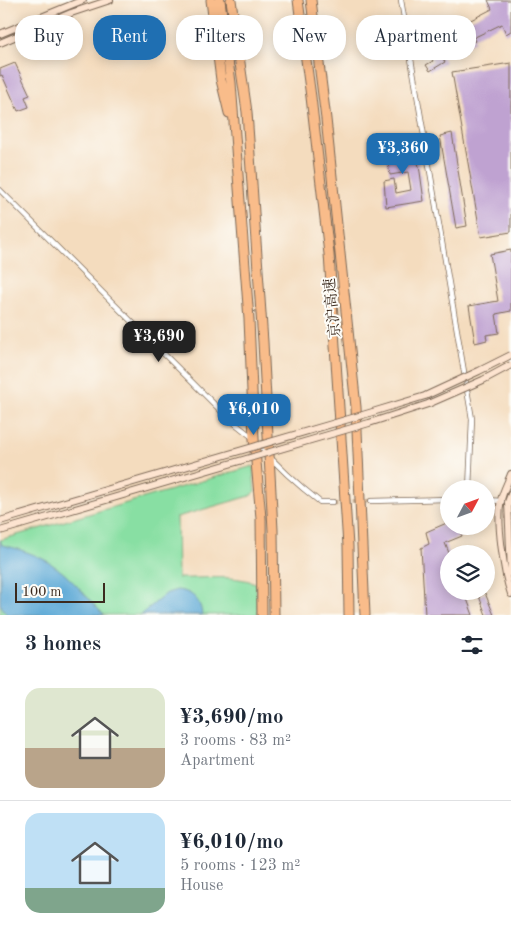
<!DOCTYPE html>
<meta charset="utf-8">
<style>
:root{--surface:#fff;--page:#f2f2f3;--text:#1f2937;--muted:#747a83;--line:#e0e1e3;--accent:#1f6fb2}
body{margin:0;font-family:"Old Standard TT","Noto Serif SC",serif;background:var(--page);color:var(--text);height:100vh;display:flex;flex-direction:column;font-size:19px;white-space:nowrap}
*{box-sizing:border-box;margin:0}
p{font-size:16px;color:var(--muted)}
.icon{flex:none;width:28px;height:28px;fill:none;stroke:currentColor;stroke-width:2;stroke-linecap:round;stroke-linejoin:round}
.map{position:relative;height:615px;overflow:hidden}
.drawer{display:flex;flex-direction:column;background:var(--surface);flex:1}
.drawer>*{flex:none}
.banner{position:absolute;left:15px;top:15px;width:481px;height:45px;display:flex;gap:10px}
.needle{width:32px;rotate:49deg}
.fabs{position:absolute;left:440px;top:480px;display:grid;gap:10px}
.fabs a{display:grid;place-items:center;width:55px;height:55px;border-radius:50%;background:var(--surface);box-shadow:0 2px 12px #0003;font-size:25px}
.scale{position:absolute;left:15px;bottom:12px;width:90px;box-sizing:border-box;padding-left:5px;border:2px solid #3b2a1e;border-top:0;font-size:14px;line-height:18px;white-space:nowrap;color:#3b2a1e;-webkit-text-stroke:4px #fdfcf7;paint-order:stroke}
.price{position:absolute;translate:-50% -42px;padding:0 11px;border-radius:10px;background:var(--accent);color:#fff;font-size:16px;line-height:32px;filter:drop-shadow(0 1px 2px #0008)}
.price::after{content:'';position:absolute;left:50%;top:30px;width:15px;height:11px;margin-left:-8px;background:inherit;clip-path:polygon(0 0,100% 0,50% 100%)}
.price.current{background:#222;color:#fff}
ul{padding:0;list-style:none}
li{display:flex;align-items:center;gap:15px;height:125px;padding:0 25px}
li+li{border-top:1px solid var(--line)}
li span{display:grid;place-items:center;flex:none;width:140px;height:100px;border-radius:15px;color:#555}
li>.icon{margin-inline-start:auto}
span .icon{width:60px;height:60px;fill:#fffc;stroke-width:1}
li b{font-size:21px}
h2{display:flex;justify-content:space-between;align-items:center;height:60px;padding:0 25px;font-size:21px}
.tag{padding:0 18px;border-radius:20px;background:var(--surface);box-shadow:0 2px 12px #0003;font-size:18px;line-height:45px}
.tag.current{background:var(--accent);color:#fff}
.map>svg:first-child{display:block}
.green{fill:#88dfa3;stroke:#628460}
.water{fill:#5eaad7;stroke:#4c6a7a}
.building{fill:#bfa2d1}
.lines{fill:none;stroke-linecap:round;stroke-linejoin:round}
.street-tunnel{stroke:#cfb89e;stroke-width:4.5;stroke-dasharray:4.5 2;stroke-linecap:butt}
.street-casing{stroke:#7c6856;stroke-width:6}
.secondary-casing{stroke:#7c6856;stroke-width:8}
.highway-casing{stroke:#7c6856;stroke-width:11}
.street{stroke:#fff;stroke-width:4.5}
.secondary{stroke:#fde4d0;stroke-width:6}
.highway{stroke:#f9bc8a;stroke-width:9}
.secondary-bridge-casing{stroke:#7c6856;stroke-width:8;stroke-linecap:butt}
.secondary-bridge{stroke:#fde4d0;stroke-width:6}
.labels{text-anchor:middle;stroke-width:4;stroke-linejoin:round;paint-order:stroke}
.street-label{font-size:15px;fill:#3b2a1e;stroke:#fdfcf7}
</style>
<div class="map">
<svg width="511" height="615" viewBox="0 0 511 615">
<rect width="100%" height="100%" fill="#fdfcf7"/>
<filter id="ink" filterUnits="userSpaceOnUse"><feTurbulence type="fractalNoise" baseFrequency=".02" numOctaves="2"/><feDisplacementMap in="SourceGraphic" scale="10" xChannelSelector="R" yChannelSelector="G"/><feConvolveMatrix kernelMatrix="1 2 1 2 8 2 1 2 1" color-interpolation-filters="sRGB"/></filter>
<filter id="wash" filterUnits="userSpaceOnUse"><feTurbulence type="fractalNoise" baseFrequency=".0096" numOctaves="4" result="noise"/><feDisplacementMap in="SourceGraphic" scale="20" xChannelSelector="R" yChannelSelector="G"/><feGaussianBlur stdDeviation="1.12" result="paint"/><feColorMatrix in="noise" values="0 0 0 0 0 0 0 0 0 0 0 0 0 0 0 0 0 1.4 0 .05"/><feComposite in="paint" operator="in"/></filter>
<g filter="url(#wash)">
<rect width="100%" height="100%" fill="#f4dcbe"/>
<path class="green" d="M253,466L255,492L250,496L177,517L178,578C204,579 230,574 256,583L258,615H0V540Z"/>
<path class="water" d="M0,540L2,545C17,548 38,555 50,563C71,576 87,598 104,615H7L0,604Z
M177,590C192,591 201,600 202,615H140L167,593Z"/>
<g id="blocks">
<path class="building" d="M488,0H511V31L506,34L502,24L473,38L475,41L468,45L457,22L463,19L465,23L492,9Z
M434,44L445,62L430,71L426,65L433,61L426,49Z
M15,63L30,95L25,97L29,107L18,111L2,75L0,76V69Z
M511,63V232L481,237L452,72Z
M452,133L467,226L456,228L440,136Z
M414,142L420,172L424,201L386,207L384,181L394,179L396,193L411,190L408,172L390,175L385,147Z
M511,250V311L496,314L499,333L486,335L487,340L475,343L469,306L498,301L490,254Z
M449,522V526H458L462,536L445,543L449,553V591H464L473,615H425L421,548L429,544L426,532Z
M485,593L494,615H486L479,596Z"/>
</g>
</g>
<g filter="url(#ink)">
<use href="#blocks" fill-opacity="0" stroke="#7c6856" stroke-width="1"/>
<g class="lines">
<path class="street-tunnel" d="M333,502L371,501"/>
<defs>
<path id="street" d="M401,0L472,419L469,489
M0,190L228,418L252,437
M259,445C277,466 298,485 320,502H333
M486,500L502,501
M371,501L449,499"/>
<path id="secondary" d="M0,34L83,0
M0,43L71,13L110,0
M511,474C508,482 503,491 501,500C496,520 504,574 511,594
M511,494L508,502L511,573"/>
<path id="highway" d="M211,0L221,80L229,113
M220,0L231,83L249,319L254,439L261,518L262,615
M231,0L247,112L263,342L273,530L274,615
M298,0L311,97L329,254L348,546L349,615
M311,0L326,119L356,407L365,615"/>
</defs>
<use href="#street" class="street-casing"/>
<use href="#secondary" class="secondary-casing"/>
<use href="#highway" class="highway-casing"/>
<use href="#street" class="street"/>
<use href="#secondary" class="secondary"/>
<use href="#highway" class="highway"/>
<defs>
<path id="secondary-bridge" d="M0,521L366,414L425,396L479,371L511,355
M0,531L369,423L428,404L483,380L511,365"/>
</defs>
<use href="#secondary-bridge" class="secondary-bridge-casing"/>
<use href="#secondary-bridge" class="secondary-bridge"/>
</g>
</g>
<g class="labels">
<g class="street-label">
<text transform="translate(332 308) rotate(-96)" y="5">京沪高速</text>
</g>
</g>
</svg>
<div class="fabs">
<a><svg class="needle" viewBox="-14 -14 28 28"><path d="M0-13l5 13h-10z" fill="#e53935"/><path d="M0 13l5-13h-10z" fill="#747a83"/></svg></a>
<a><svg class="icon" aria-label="layers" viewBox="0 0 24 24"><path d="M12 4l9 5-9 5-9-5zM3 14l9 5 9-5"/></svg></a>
</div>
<div class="scale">100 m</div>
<b class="price" style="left:403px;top:175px">¥3,360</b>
<b class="price current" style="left:159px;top:363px">¥3,690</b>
<b class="price" style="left:254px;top:436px">¥6,010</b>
<div class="banner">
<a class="tag">Buy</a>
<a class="tag current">Rent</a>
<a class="tag">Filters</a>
<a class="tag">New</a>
<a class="tag">Apartment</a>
</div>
</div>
<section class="drawer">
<h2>3 homes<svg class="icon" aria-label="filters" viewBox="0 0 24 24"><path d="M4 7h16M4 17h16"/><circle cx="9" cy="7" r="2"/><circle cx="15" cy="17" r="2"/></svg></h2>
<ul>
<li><span style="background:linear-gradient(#dfe7d0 60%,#b9a48a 0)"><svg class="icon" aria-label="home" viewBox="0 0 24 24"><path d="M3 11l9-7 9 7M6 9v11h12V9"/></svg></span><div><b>¥3,690/mo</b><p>3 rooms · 83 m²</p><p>Apartment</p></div></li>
<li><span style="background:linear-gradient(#bfe0f5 75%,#7fa58c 0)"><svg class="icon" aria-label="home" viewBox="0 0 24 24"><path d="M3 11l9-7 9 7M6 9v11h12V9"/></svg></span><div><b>¥6,010/mo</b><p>5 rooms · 123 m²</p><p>House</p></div></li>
</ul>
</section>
